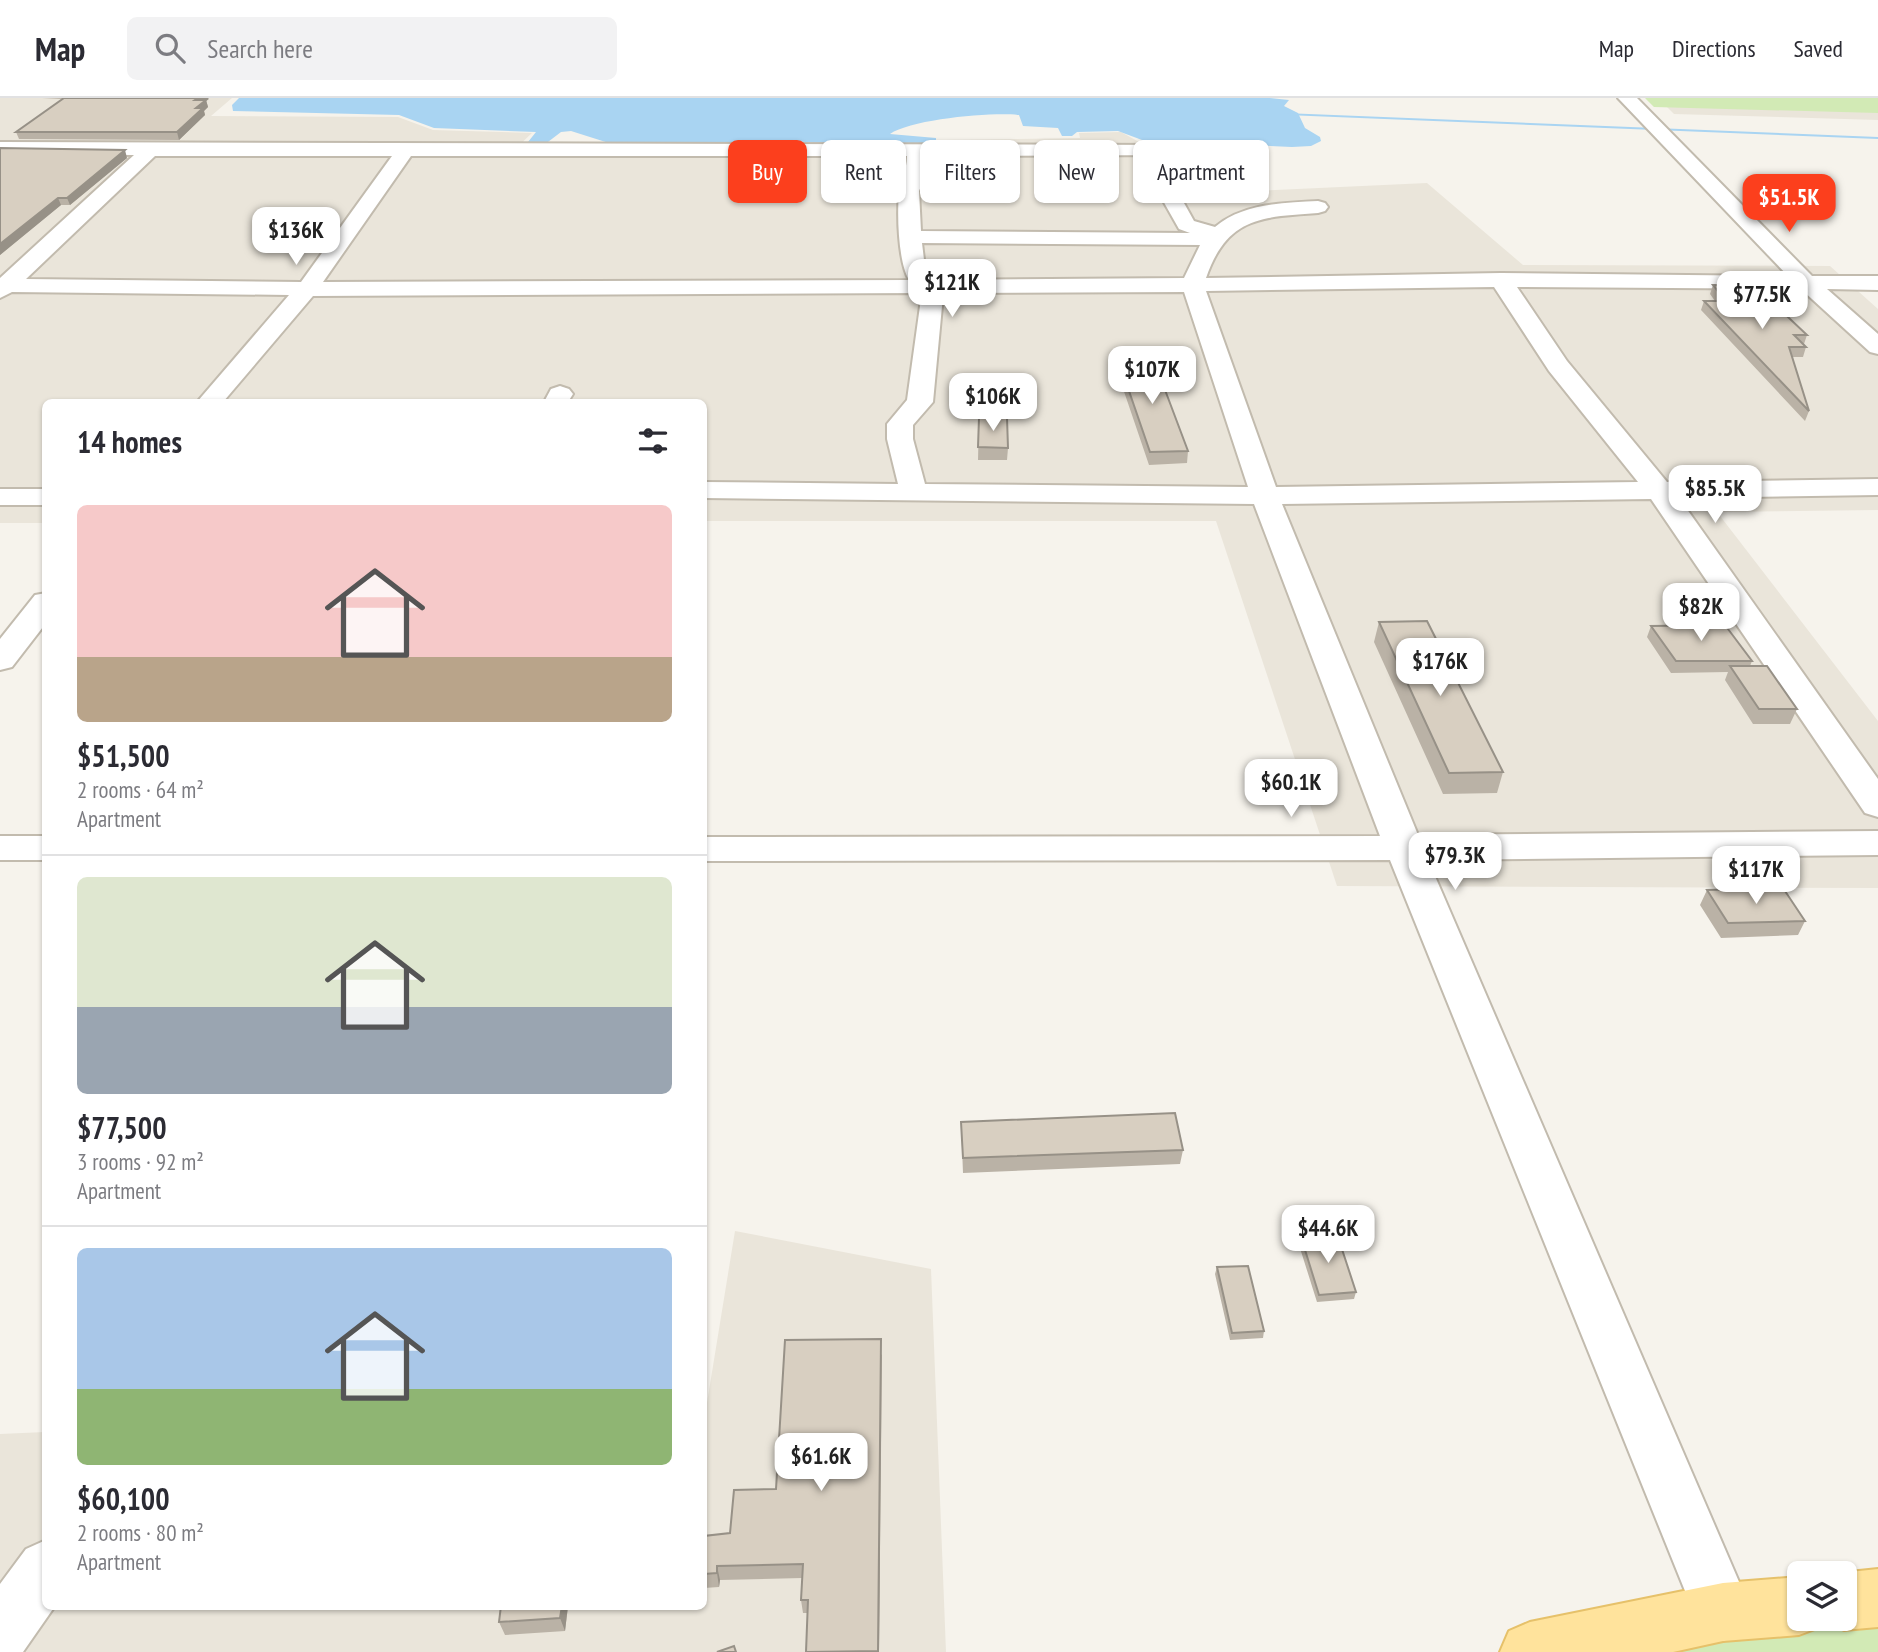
<!DOCTYPE html>
<meta charset="utf-8">
<style>
:root{--surface:#fff;--page:#f2f2f3;--text:#2b2b33;--muted:#7c7c81;--line:#e1e1e2;--accent:#fc3f1d}
body{margin:0;font-family:"PT Sans Narrow",sans-serif;background:var(--page);color:var(--text);height:100vh;display:flex;flex-direction:column;font-size:26px;white-space:nowrap}
*{box-sizing:border-box;margin:0}
p{font-size:23px;color:var(--muted)}
.icon{flex:none;width:38px;height:38px;fill:none;stroke:currentColor;stroke-width:2;stroke-linecap:round;stroke-linejoin:round}
.map{position:relative;flex:1;overflow:hidden}
.sheet{position:absolute;left:42px;top:301px;width:665px;height:1211px;display:flex;flex-direction:column;background:var(--surface);border-radius:10px;box-shadow:0 2px 5px #0004}
.sheet>*{flex:none}
.banner{position:absolute;left:728px;top:42px;width:665px;height:63px;display:flex;gap:14px}
.tools{position:absolute;left:1787px;top:1463px;display:grid;gap:14px}
.tools a{display:grid;place-items:center;width:70px;height:70px;border-radius:10px;background:var(--surface);box-shadow:0 2px 5px #0004;font-size:35px}
.price{position:absolute;translate:-50% -60px;padding:0 16px;border-radius:14px;background:#fff;color:#222;font-size:23px;line-height:46px;filter:drop-shadow(0 2px 4px #0008)}
.price::after{content:'';position:absolute;left:50%;top:42px;width:21px;height:16px;margin-left:-10px;background:inherit;clip-path:polygon(0 0,100% 0,50% 100%)}
.price.current{background:var(--accent);color:#fff}
ul{padding:0;list-style:none}
li{display:grid;align-content:center;gap:14px;height:371px;padding:0 35px}
li+li{border-top:2px solid var(--line)}
li span{display:grid;place-items:center;height:217px;border-radius:10px;color:#555}
li>.icon{margin-inline-start:auto}
span .icon{width:126px;height:126px;fill:#fffc;stroke-width:1}
li b{font-size:30px}
h2{display:flex;justify-content:space-between;align-items:center;height:84px;padding:0 35px;font-size:30px}
.pill{padding:0 24px;border-radius:10px;background:var(--surface);box-shadow:0 2px 5px #0004;font-size:24px;line-height:63px}
.pill.current{background:var(--accent);color:#fff}
header{display:flex;align-items:center;gap:42px;box-sizing:border-box;height:98px;padding:0 35px;background:var(--surface);border-bottom:2px solid var(--line)}
header strong{font-size:33px}
nav{display:flex;gap:38px;margin-inline-start:auto;font-size:24px}
.search{width:490px;height:63px;background:var(--page);display:flex;align-items:center;gap:18px;box-sizing:border-box;padding:0 24px;border-radius:10px;color:var(--muted);font-size:26px}
.map>svg:first-child{display:block}
.residential{fill:#eae5da}
.green{fill:#d2eab5}
.water{fill:#a9d4f2}
.lines{fill:none;stroke-linecap:round;stroke-linejoin:round}
.stream{fill:#a9d4f2;fill-rule:evenodd}
.minor-casing{stroke:#c2bbae;stroke-width:4}
.major-casing{stroke:#e6c16a;stroke-width:4}
.minor{fill:#fff;fill-rule:evenodd}
.major{fill:#ffe39c;fill-rule:evenodd}
.wall{fill:#bab2a6}
.shaded-wall{fill:#979187}
.building{fill:#d8cfc1;stroke:#979187;stroke-width:2}
</style>
<header>
<strong>Map</strong>
<div class="search"><svg class="icon" aria-label="search" viewBox="0 0 24 24"><circle cx="10" cy="10" r="6"/><path d="M15 15l6 6"/></svg>Search here</div>
<nav><a>Map</a><a>Directions</a><a>Saved</a></nav>
</header>
<div class="map">
<svg width="1878" height="1554" viewBox="0 0 1878 1554">
<rect width="100%" height="100%" fill="#f6f3ec"/>
<path class="residential" d="M0,0H232L211,18L398,19L433,32L532,35L512,54L942,51L944,42L1080,40L1079,35L1121,34L1139,44L1186,46L1212,95L1427,85L1523,167L1830,168L1878,211V412L1717,414L1878,623V790L1337,788L1216,423H704V304H46L45,425H0Z
M1658,0H1878V22L1674,16Z
M735,1133L931,1171L946,1554H0V1336L45,1334L46,1508H704V1312L706,1311Z"/>
<path class="green" d="M1645,0H1878V15L1654,9Z
M1878,1500V1554H1530L1799,1521H1844Z"/>
<path class="water" d="M239,0H1270L1289,2L1284,8L1298,15L1305,30L1320,39L1321,43L1311,48L1292,49L1142,42L1118,33L1077,34L1072,38H1062L1058,30L1023,28L1019,17C992,14 912,21 890,36L936,40V47H846L792,43L753,47L612,46L571,33L561,34L544,47H533L528,44L536,34L434,30L399,17L233,13L232,7Z"/>
<g class="lines">
<path class="stream" d="M1284,15L1878,39V41L1286,17Z"/>
<defs>
<path id="minor" d="M1618,0H1637L1812,178H1878V192L1827,191L1878,236V256L1870,254L1801,191L1517,189L1567,263L1667,384L1878,381V397L1679,400L1878,681V719L1865,715L1651,401L1282,406L1418,737L1878,733V757L1428,762L1752,1514L1744,1535L1723,1543L1702,1535L1390,762L704,763V739L1380,738L1254,406L704,400V384L898,386L887,341V326L907,302L920,208L918,195L313,198L223,304H197L289,197L12,194L0,200V180L134,57L0,56V44L1174,47L1183,53L1181,57L926,58V76L919,93L921,133L1190,135L1179,131L1149,78L1159,72L1169,78L1194,123L1215,129C1243,105 1283,105 1318,103L1325,105L1328,109L1325,113L1318,115C1261,119 1227,119 1206,180L1501,175L1788,178ZM155,58H392L301,184L26,181ZM411,58H907C907,73 900,83 899,95C897,117 898,163 909,182L323,184ZM922,145L1200,147L1184,180L935,182L925,170ZM1494,189L1549,273L1638,384L1276,389L1206,193ZM1184,194L1248,389L925,386L913,341V327L933,304L942,208L941,195Z
M560,288L569,291L573,296L568,304H544L551,291Z
M0,391H46V407H0Z
M46,495V525L12,569L0,572V541L35,497Z
M0,738H46V762H0Z
M46,1442V1508H55L23,1554H0V1486L26,1451Z"/>
<path id="major" d="M1878,1471V1529L1844,1532L1823,1522L1820,1529L1799,1537L1723,1543L1673,1554H1500L1509,1533L1530,1524L1723,1485L1799,1479V1521H1844V1475H1840Z"/>
</defs>
<use href="#minor" class="minor-casing"/>
<use href="#major" class="major-casing"/>
<use href="#minor" class="minor"/>
<use href="#major" class="major"/>
</g>
<path class="wall" d="M42,0H209L206,2L208,9L204,13L205,17L179,42L19,41L16,34L63,1Z
M0,50L127,60L70,107H61L0,157Z
M1713,187L1807,237L1804,246L1806,249L1803,259H1792L1809,313L1805,323L1701,212L1704,203H1715L1710,196Z
M1118,261L1188,353L1187,365L1149,367L1117,273Z
M979,320L1008,350L1007,362H978Z
M1379,524L1503,674L1497,695L1443,696L1374,544Z
M1651,528L1752,563L1750,568L1797,611L1790,626H1753L1725,582L1728,574L1671,575L1647,539Z
M1707,792L1805,823L1798,837L1721,840L1700,807Z
M961,1024L1183,1052L1180,1066L963,1075Z
M1301,1139L1356,1194L1354,1201L1317,1204L1299,1147Z
M1217,1169L1264,1233L1263,1240L1230,1242L1215,1176Z
M882,1256L879,1554H806L808,1515H803L801,1502L802,1480L720,1482L719,1489L704,1490V1438L730,1435L776,1391Z
M501,1508H568L565,1533L505,1537L499,1524Z"/>
<path class="shaded-wall" d="M198,0H209L200,7L206,2L208,9L204,13L205,17L179,42L177,34L195,2Z
M125,52L127,60L70,107L67,100Z
M58,100L61,107L0,157V146Z
M881,1241L879,1554H878Z
M717,1468L720,1482L719,1489L717,1475Z
M562,1508H568L565,1533L560,1520Z"/>
<path class="building" d="M64,0H198L195,2H206L196,10H203L177,34H16Z
M0,50L125,52L67,100H58L0,146Z
M1713,187L1755,188L1807,237H1794L1806,249H1789L1809,313L1704,203H1726Z
M1153,260L1188,353L1150,354L1118,261Z
M979,320H1007L1008,350L978,349Z
M1427,523L1503,674L1449,675L1379,524Z
M1725,527L1752,563H1676L1651,528Z
M1730,568H1767L1797,611H1759Z
M1783,790L1805,823L1728,825L1707,792Z
M1175,1015L1183,1052L963,1060L961,1024Z
M1337,1136L1356,1194L1319,1197L1301,1139Z
M1248,1168L1264,1233L1232,1235L1217,1169Z
M881,1241L878,1553L806,1554L808,1502H801L803,1466L717,1468V1475L704,1476V1438L730,1435L734,1392L776,1391L785,1242Z
M501,1508H562L560,1520L499,1524Z
M734,1548L736,1554H717Z"/>
</svg>
<div class="tools">
<a><svg class="icon" aria-label="layers" viewBox="0 0 24 24"><path d="M12 4l9 5-9 5-9-5zM3 14l9 5 9-5"/></svg></a>
</div>
<b class="price current" style="left:1789px;top:136px">$51.5K</b>
<b class="price" style="left:296px;top:169px">$136K</b>
<b class="price" style="left:952px;top:221px">$121K</b>
<b class="price" style="left:1762px;top:233px">$77.5K</b>
<b class="price" style="left:1152px;top:308px">$107K</b>
<b class="price" style="left:993px;top:335px">$106K</b>
<b class="price" style="left:1715px;top:427px">$85.5K</b>
<b class="price" style="left:1701px;top:545px">$82K</b>
<b class="price" style="left:1440px;top:600px">$176K</b>
<b class="price" style="left:1291px;top:721px">$60.1K</b>
<b class="price" style="left:1455px;top:794px">$79.3K</b>
<b class="price" style="left:1756px;top:808px">$117K</b>
<b class="price" style="left:1328px;top:1167px">$44.6K</b>
<b class="price" style="left:821px;top:1395px">$61.6K</b>
<div class="banner">
<a class="pill current">Buy</a>
<a class="pill">Rent</a>
<a class="pill">Filters</a>
<a class="pill">New</a>
<a class="pill">Apartment</a>
</div>
<section class="sheet">
<h2>14 homes<svg class="icon" aria-label="filters" viewBox="0 0 24 24"><path d="M4 7h16M4 17h16"/><circle cx="9" cy="7" r="2"/><circle cx="15" cy="17" r="2"/></svg></h2>
<ul>
<li><span style="background:linear-gradient(#f6c9c9 70%,#b9a48a 0)"><svg class="icon" aria-label="home" viewBox="0 0 24 24"><path d="M3 11l9-7 9 7M6 9v11h12V9"/></svg></span><div><b>$51,500</b><p>2 rooms · 64 m²</p><p>Apartment</p></div></li>
<li><span style="background:linear-gradient(#dfe7d0 60%,#9aa5b1 0)"><svg class="icon" aria-label="home" viewBox="0 0 24 24"><path d="M3 11l9-7 9 7M6 9v11h12V9"/></svg></span><div><b>$77,500</b><p>3 rooms · 92 m²</p><p>Apartment</p></div></li>
<li><span style="background:linear-gradient(#a9c7e8 65%,#8fb573 0)"><svg class="icon" aria-label="home" viewBox="0 0 24 24"><path d="M3 11l9-7 9 7M6 9v11h12V9"/></svg></span><div><b>$60,100</b><p>2 rooms · 80 m²</p><p>Apartment</p></div></li>
</ul>
</section>
</div>
